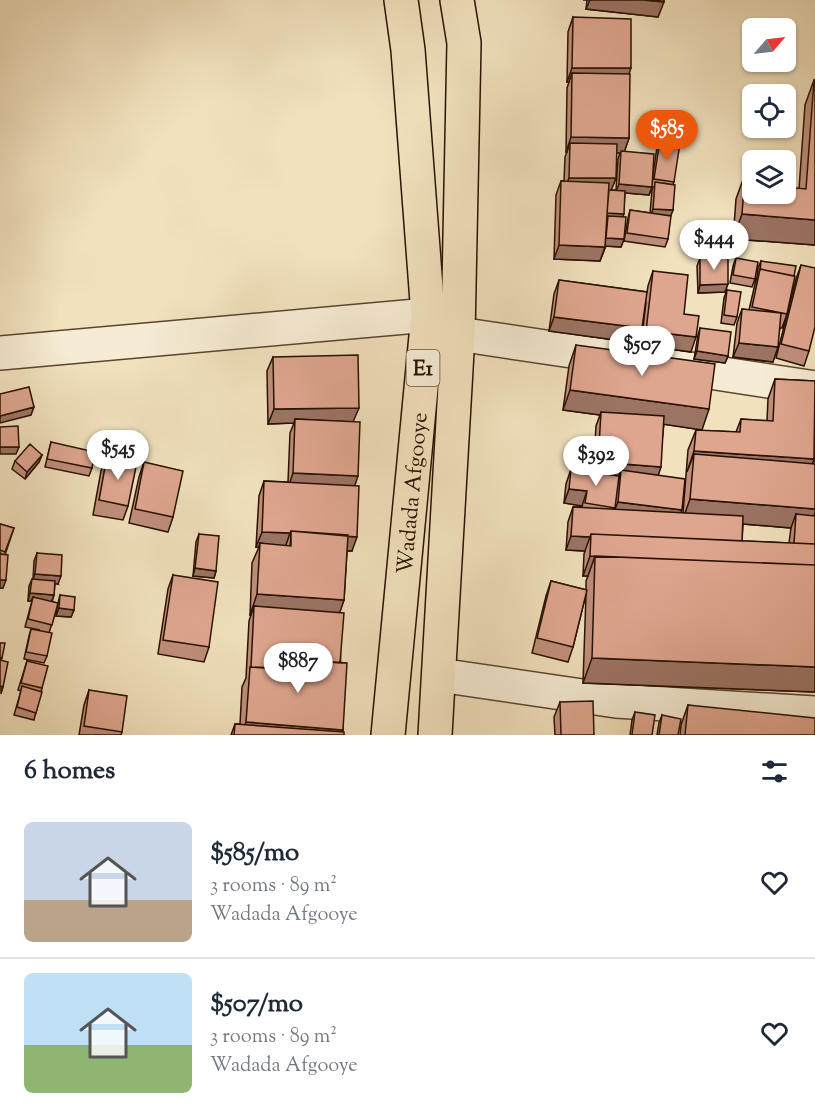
<!DOCTYPE html>
<meta charset="utf-8">
<style>
:root{--surface:#fff;--page:#f6f6f7;--text:#1f2937;--muted:#747a83;--line:#e0e1e3;--accent:#ea580c}
body{margin:0;font-family:"Sorts Mill Goudy",serif;background:var(--page);color:var(--text);height:100vh;display:flex;flex-direction:column;font-size:22px;white-space:nowrap}
*{box-sizing:border-box;margin:0}
p{font-size:20px;color:var(--muted)}
.icon{flex:none;width:33px;height:33px;fill:none;stroke:currentColor;stroke-width:2;stroke-linecap:round;stroke-linejoin:round}
.map{position:relative;height:735px;overflow:hidden}
.sheet{display:flex;flex-direction:column;background:var(--surface);flex:1}
.sheet>*{flex:none}
.needle{width:39px;rotate:62deg}
.fabs{position:absolute;left:742px;top:18px;display:grid;gap:12px}
.fabs a{display:grid;place-items:center;width:54px;height:54px;border-radius:9px;background:var(--surface);box-shadow:0 2px 4px #0004;font-size:30px}
.price{position:absolute;translate:-50% -51px;padding:0 14px;border-radius:21px;background:#fff;color:#222;font-size:20px;line-height:39px;filter:drop-shadow(0 2px 3px #0008)}
.price::after{content:'';position:absolute;left:50%;top:36px;width:18px;height:14px;margin-left:-9px;background:inherit;clip-path:polygon(0 0,100% 0,50% 100%)}
.price.selected{background:var(--accent);color:#fff}
ul{padding:0;list-style:none}
li{display:flex;align-items:center;gap:18px;height:150px;padding:0 24px}
li+li{border-top:2px solid var(--line)}
li span{display:grid;place-items:center;flex:none;width:168px;height:120px;border-radius:9px;color:#555}
li>.icon{margin-inline-start:auto}
span .icon{width:72px;height:72px;fill:#fffc;stroke-width:1}
li b{font-size:26px}
h2{display:flex;justify-content:space-between;align-items:center;height:72px;padding:0 24px;font-size:26px}
.map>svg:first-child{display:block}
.lines{fill:none;stroke-linecap:round;stroke-linejoin:round}
.street-casing{stroke:#5a442f;stroke-width:36}
.highway-casing{stroke:#281000;stroke-width:36}
.street{stroke:#f6ecd4;stroke-width:33}
.highway{stroke:#f1e1bd;stroke-width:33}
.wall{fill:#c08f7b;stroke:#281000;stroke-width:1.5;fill-rule:evenodd}
.shaded-wall{fill:#9c7464;stroke:#281000;stroke-width:1.5}
.building{fill:#dfa68f;stroke:#281000;stroke-width:1.5}
.labels{text-anchor:middle;stroke-width:6;stroke-linejoin:round;paint-order:stroke}
.shield{fill:#f6ecd4;stroke:#665240;stroke-width:1.5}
.shield-label{font-size:21px;font-weight:bold;fill:#281000}
.street-label{font-size:22px;fill:#281000;stroke:#f6ecd4}
</style>
<div class="map">
<svg width="815" height="735" viewBox="0 0 815 735">
<rect width="100%" height="100%" fill="#f1e1bd"/>
<filter id="stains"><feTurbulence type="fractalNoise" baseFrequency=".00333" numOctaves="4"/><feColorMatrix values="0 0 0 0 .2 0 0 0 0 .09 0 0 0 0 .02 0 0 0 .5 -.17"/></filter>
<radialGradient id="worn" r=".72"><stop offset=".6" stop-color="#630" stop-opacity="0"/><stop offset="1" stop-color="#630" stop-opacity=".3"/></radialGradient>
<g class="lines">
<defs>
<path id="street" d="M458,334L619,358
M0,353L428,315
M670,366L815,388
M439,675L616,701L815,713"/>
<g id="highway">
<path id="s1" d="M388,735L428,315L408,50L401,0"/>
<path d="M435,735L458,334L464,43L457,0"/>
</g>
</defs>
<use href="#street" class="street-casing"/>
<use href="#highway" class="highway-casing"/>
<use href="#street" class="street"/>
<use href="#highway" class="highway"/>
</g>
<path class="wall" d="M583,0H664L658,17L586,9L587,0Z
M573,17L629,74V138L624,152L652,182L657,147L660,140L674,182L673,184V210L670,216L668,239L665,247L624,241L628,218L630,210L650,213L652,190L653,187H652L649,195L625,193L623,217L624,239L621,247L606,246L600,261L554,259L556,195L561,181H564L565,157L567,152H566L567,88L569,82H567L568,32ZM616,153H620L618,159L616,190H611L616,178Z
M753,36L786,62L783,70L748,66L751,42Z
M814,80H815V245L733,239L736,199L745,174L753,194L799,189L805,105Z
M700,258L725,292L698,293L697,266Z
M736,258L755,279L752,287L730,283L733,266Z
M761,261L787,314L782,328H780L773,362L733,357L737,323L742,309L749,310L755,284L757,277L758,268Z
M801,265L809,351L804,366L776,358L796,279Z
M653,271L684,314L691,352L641,345L646,302L637,343L549,331L554,294L559,280L647,292L648,286Z
M727,290L737,317L734,325L721,323L724,298Z
M700,328L728,356L725,363L694,359L698,335Z
M576,345L702,430L664,424L658,475L681,513H683L688,450L696,430L736,432L741,419L767,421L768,399L775,379L815,381V692L583,683L586,594L573,647L568,662L532,653L546,596L551,581L586,590V581L588,576H583L584,554L585,551L566,550L568,522L573,507H581L582,506L564,503L566,484L571,469L593,472L596,426L600,415L563,410L569,366ZM743,524L791,528L789,543L742,541Z
M273,357L354,422L355,486L352,551H347L344,600L339,613L343,730L342,732L344,735H231L235,724H240L242,687L246,678L249,621L251,615H250L252,563L259,547H256L259,496L264,481L288,482L290,433L294,423L268,424L267,371Z
M51,442L92,468L89,476L45,467Z
M42,455L39,462L25,479L12,469L15,461Z
M107,456L128,506L123,520L93,515L101,471Z
M144,462L173,517L168,532L129,523L139,477Z
M0,524L14,528L5,555L3,588H0Z
M199,534L216,571L214,578L193,576L196,542Z
M37,553L58,584L55,583L54,595L52,602L58,603L60,595L74,610L71,617L56,616L58,603L49,633L47,656L44,663L24,659L29,636L31,629L40,630L25,627L32,601H28L29,586L32,579H33L34,561Z
M173,575L209,647L204,662L158,654L168,589Z
M0,643L2,658L1,660L3,687L1,694Z
M27,661L42,688L34,720L14,715L21,691L18,690Z
M89,690L122,732L121,735H79L84,705Z
M560,702L594,735H555L554,717Z
M688,705L815,735H680L681,725Z
M635,712L652,735H630L632,720Z
M662,715L678,735H657L659,723Z"/>
<path class="shaded-wall" d="M590,0H644L664,2L658,17L586,9Z
M751,59H753V62H786L783,70L748,66Z
M572,68H631L626,83L572,73L569,82H567Z
M571,137L629,138L624,153L570,152V143L567,152H566Z
M569,178H616L610,193L564,192Z
M619,184L652,187L649,195L616,192Z
M653,209L673,210L670,218L650,216Z
M607,213L624,214L621,221L606,220Z
M742,214L815,220V245L733,239Z
M606,238L624,239L621,247L603,246Z
M559,245L605,247L600,261L554,259Z
M728,284L725,292L698,293L700,285Z
M554,317L642,328L637,343L549,331Z
M646,331L696,337L691,352L641,345Z
M739,343L778,347L773,362L733,357Z
M697,351L728,356L725,363L694,359Z
M570,390L709,409L702,430L601,415V412L600,415L563,410Z
M34,407L31,415L0,423V416Z
M359,408L353,422L295,419L294,423L268,424L274,409Z
M0,447H19L16,454H0Z
M694,451L814,459L807,479L694,454L687,472Z
M42,455L39,462L25,479L27,472Z
M598,462L661,467L656,482L621,470L618,479L592,477Z
M293,473L358,476L353,491L288,488Z
M569,489L587,491L582,506L564,503Z
M690,499L815,509V513L809,529L796,514L791,528L683,519Z
M618,502L682,510L676,525L612,516Z
M262,532L290,533L285,548L260,543L259,547H256Z
M291,533L357,537L352,551L290,548Z
M571,536L590,537L585,551L566,550Z
M590,556L815,566L595,556L588,576H583Z
M195,568L216,571L214,578L193,576Z
M35,574L61,576L58,584L32,582Z
M0,580H6L3,588H0Z
M30,593L54,595L51,603L33,597L31,601H28Z
M257,594L344,600L337,621L254,606L251,615H250Z
M59,608L74,610L71,617L56,616Z
M592,658L815,667V692L583,683Z
M246,722L343,730L341,735H242Z"/>
<path class="building" d="M644,0H664V2Z
M573,17L631,19V68H572Z
M786,38H788L786,62H778H786Z
M753,39V59H751Z
M572,73L630,74L629,138L571,137Z
M814,80H815V220L742,214L745,174L753,175V194H786V187L806,189Z
M660,140L680,143L674,182L654,179Z
M570,143L617,144L616,178H569Z
M621,151L654,154L652,187L619,184Z
M561,181L609,183L605,247L559,245Z
M655,182L675,185L673,210L653,209Z
M609,190L625,191L624,214L607,213Z
M630,210L671,216L668,239L627,233Z
M608,216L626,217L624,239L606,238Z
M700,258H728V284L700,285Z
M736,258L758,262L755,279L733,275Z
M761,261L796,266L794,276L760,269V271Z
M801,265L815,268V327L809,351L781,344Z
M760,269L795,276L787,314L752,307Z
M653,271L688,275L684,314L699,316L696,337L646,331Z
M559,280L647,292L642,328L554,317Z
M727,290L741,292L737,317L724,315Z
M742,309L781,313L778,347L739,343Z
M700,328L731,332L728,356L697,351Z
M576,345L715,364L709,409L570,390Z
M358,355L359,408L274,409L273,357Z
M775,379L815,381L814,459L694,451L696,430L740,432L741,419L773,421Z
M29,387L34,407L0,416V394Z
M601,412L664,416L661,467L598,462Z
M295,419L360,422L358,476L293,473Z
M18,426L19,447H0V427Z
M51,442L95,452L92,468L47,459Z
M30,444L42,455L27,472L15,461Z
M694,454L815,464V509L690,499Z
M107,456L137,462L128,506L99,500Z
M144,462L183,471L173,517L135,509Z
M571,469L619,476L615,508L585,503L587,491L569,489Z
M621,470L685,479L682,510L618,502Z
M264,481L359,486L357,537L291,531L290,533L262,532Z
M573,507L743,516L742,541L591,534L590,537L571,536Z
M815,513V544L794,543L796,514L815,516Z
M0,524L14,528L5,552L0,550Z
M291,531L348,535L344,600L257,594L260,543L291,546Z
M199,534L219,536L216,571L195,568Z
M591,534L815,544V565L590,556Z
M37,553L62,555L61,576L35,574Z
M0,554L8,555L6,580H0Z
M595,556L815,565V667L592,658Z
M173,575L218,582L209,647L163,640Z
M32,579L55,581L54,595L30,593Z
M551,581L587,590L573,647L537,638Z
M60,595L75,597L74,610L59,608Z
M33,597L58,603L52,625L28,619Z
M254,606L344,613L340,663L278,658L277,659H276L275,668L251,667Z
M31,629L52,633L47,656L26,652Z
M0,643H5L2,658H0Z
M278,658L347,663L343,730L246,722L250,667L277,669Z
M0,660L8,662L3,687L0,686Z
M27,661L48,666L42,688L21,683Z
M22,686L42,692L36,713L17,707Z
M89,690L127,696L122,732L84,726Z
M593,701L594,735H561L560,702Z
M688,705L815,718V735H685Z
M635,712L655,715L652,735H632Z
M662,715L681,719L678,735H659Z
M235,724L344,732V735H234Z"/>
<g class="labels">
<rect class="shield" x="406.5" y="350" width="33" height="36" rx="4.5"/>
<g class="shield-label">
<text x="423" y="375">E1</text>
</g>
<g class="street-label">
<text dy="8" stroke="none"><textPath href="#s1" startOffset="243">Wadada Afgooye</textPath></text>
</g>
</g>
<rect width="100%" height="100%" filter="url(#stains)"/>
<rect width="100%" height="100%" fill="url(#worn)"/>
</svg>
<div class="fabs">
<a><svg class="needle" viewBox="-14 -14 28 28"><path d="M0-13l5 13h-10z" fill="#e53935"/><path d="M0 13l5-13h-10z" fill="#747a83"/></svg></a>
<a><svg class="icon" aria-label="locate" viewBox="0 0 24 24"><circle cx="12" cy="12" r="6"/><path d="M12 2v4M12 18v4M2 12h4M18 12h4"/></svg></a>
<a><svg class="icon" aria-label="layers" viewBox="0 0 24 24"><path d="M12 4l9 5-9 5-9-5zM3 14l9 5 9-5"/></svg></a>
</div>
<b class="price selected" style="left:667px;top:161px">$585</b>
<b class="price" style="left:714px;top:271px">$444</b>
<b class="price" style="left:642px;top:377px">$507</b>
<b class="price" style="left:118px;top:481px">$545</b>
<b class="price" style="left:596px;top:487px">$392</b>
<b class="price" style="left:298px;top:694px">$887</b>
</div>
<section class="sheet">
<h2>6 homes<svg class="icon" aria-label="filters" viewBox="0 0 24 24"><path d="M4 7h16M4 17h16"/><circle cx="9" cy="7" r="2"/><circle cx="15" cy="17" r="2"/></svg></h2>
<ul>
<li><span style="background:linear-gradient(#c9d6e8 65%,#b9a48a 0)"><svg class="icon" aria-label="home" viewBox="0 0 24 24"><path d="M3 11l9-7 9 7M6 9v11h12V9"/></svg></span><div><b>$585/mo</b><p>3 rooms · 89 m²</p><p>Wadada Afgooye</p></div><svg class="icon" aria-label="heart" viewBox="0 0 24 24"><path d="M12 20l-8-8c-3-5 5-10 8-4 3-6 11-1 8 4z"/></svg></li>
<li><span style="background:linear-gradient(#bfe0f5 60%,#8fb573 0)"><svg class="icon" aria-label="home" viewBox="0 0 24 24"><path d="M3 11l9-7 9 7M6 9v11h12V9"/></svg></span><div><b>$507/mo</b><p>3 rooms · 89 m²</p><p>Wadada Afgooye</p></div><svg class="icon" aria-label="heart" viewBox="0 0 24 24"><path d="M12 20l-8-8c-3-5 5-10 8-4 3-6 11-1 8 4z"/></svg></li>
</ul>
</section>
